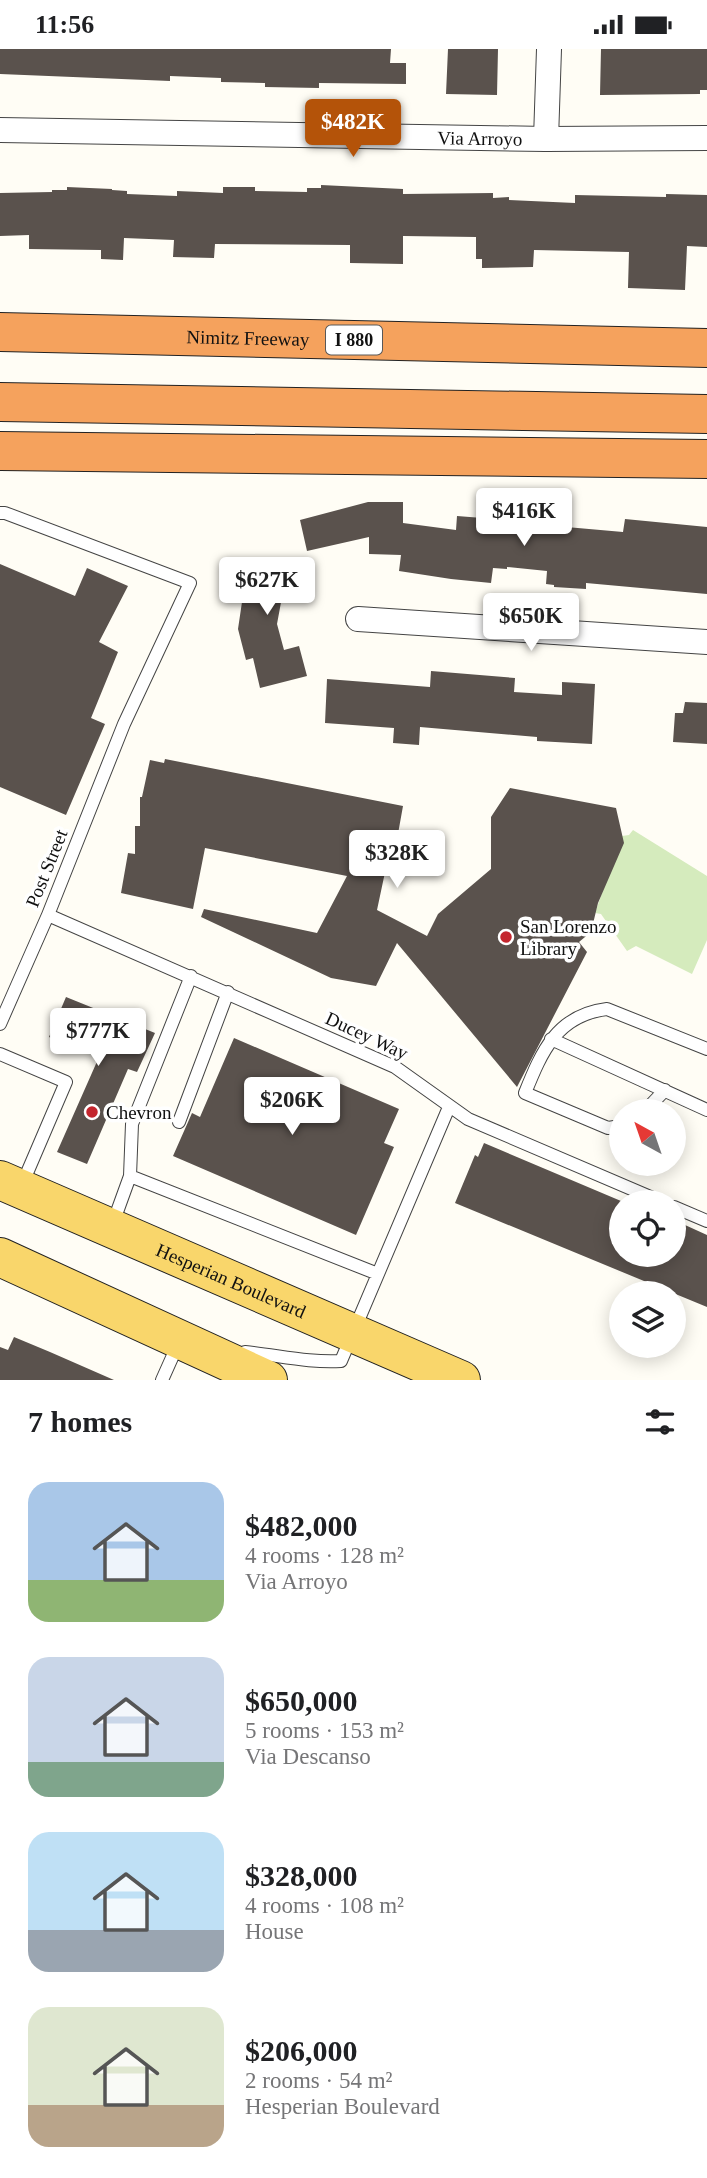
<!DOCTYPE html>
<meta charset="utf-8">
<style>
:root{--surface:#fff;--page:#f2f2f2;--text:#202124;--muted:#757577;--accent:#b45309}
body{margin:0;font-family:"Times New Roman",serif;background:var(--page);color:var(--text);height:100vh;display:flex;flex-direction:column;font-size:26px;white-space:nowrap}
*{box-sizing:border-box;margin:0}
p{font-size:23px;color:var(--muted)}
.icon{flex:none;width:38px;height:38px;fill:none;stroke:currentColor;stroke-width:2;stroke-linecap:round;stroke-linejoin:round}
.map{position:relative;height:1331px;overflow:hidden}
.details{display:flex;flex-direction:column;background:var(--surface);flex:1}
.details>*{flex:none}
.needle{width:46px;rotate:320deg}
.fabs{position:absolute;left:609px;top:1050px;display:grid;gap:14px}
.fabs a{display:grid;place-items:center;width:77px;height:77px;border-radius:50%;background:var(--surface);box-shadow:0 4px 18px #0003;font-size:35px}
.price{position:absolute;translate:-50% -60px;padding:0 16px;border-radius:7px;background:#fff;color:#222;font-size:23px;line-height:46px;filter:drop-shadow(0 2px 4px #0008)}
.price::after{content:'';position:absolute;left:50%;top:42px;width:21px;height:16px;margin-left:-10px;background:inherit;clip-path:polygon(0 0,100% 0,50% 100%)}
.price.active{background:var(--accent);color:#fff}
ul{padding:0;list-style:none}
li{display:flex;align-items:center;gap:21px;height:175px;padding:0 28px}
li span{display:grid;place-items:center;flex:none;width:196px;height:140px;border-radius:21px;color:#555}
li>.icon{margin-inline-start:auto}
span .icon{width:84px;height:84px;fill:#fffc;stroke-width:1}
li b{font-size:30px}
h2{display:flex;justify-content:space-between;align-items:center;height:84px;padding:0 28px;font-size:30px}
.status{display:flex;justify-content:space-between;align-items:center;height:49px;padding:0 35px;background:var(--surface);direction:ltr}
.status svg{height:19px;fill:currentColor}
.map>svg:first-child{display:block}
.green{fill:#d5ebbd}
.building{fill:#5a524d}
.lines{fill:none;stroke-linecap:round;stroke-linejoin:round}
.lane-casing{stroke:#444;stroke-width:14}
.street-casing{stroke:#444;stroke-width:26}
.primary-casing{stroke:#222;stroke-width:40}
.highway-casing{stroke:#222;stroke-width:40}
.lane{stroke:#fff;stroke-width:12}
.street{stroke:#fff;stroke-width:24}
.primary{stroke:#f9d66b;stroke-width:38}
.highway{stroke:#f5a25d;stroke-width:38}
.poi-dot{fill:#c4262e;stroke:#fff;stroke-width:2.5}
.labels{text-anchor:middle;stroke-width:7;stroke-linejoin:round;paint-order:stroke}
.shield{fill:#fff;stroke:#585858;stroke-width:2}
.shield-label{font-size:18px;font-weight:bold;fill:#111}
.street-label{font-size:19px;fill:#111;stroke:#fff}
.poi-label{font-size:19px;fill:#111;stroke:#fff;text-anchor:start}
</style>
<div class="status"><b>11:56</b><svg viewBox="0 0 49 12"><path d="M0 12V9h3v3zM5 12V6h3v6zM10 12V3h3v9zM15 12V0h3v12zM26 1h20v11H26zM47 4h2v5h-2z"/></svg></div>
<div class="map">
<svg width="707" height="1331" viewBox="0 0 707 1331">
<rect width="100%" height="100%" fill="#fffdf5"/>
<path class="green" d="M633,781L707,827V891L692,925L636,897L627,902L601,865L595,864L622,787L629,786Z"/>
<path class="building" d="M0,0H391L390,14H406V35L319,34V39L265,38V34L221,33V29L170,27V32L0,25Z
M448,0H498L497,46L446,45Z
M601,0H707V41H700V45L600,46Z
M321,136L403,140V145L493,144V149L509,148V151L575,154V146L666,148V145L707,146V198L687,197L685,241L628,239L629,203L534,201L533,218L482,219V210H476V188L403,187V215L350,214V196L215,195L214,209L173,208L174,191L124,189L123,211L101,210V201L29,200V186L0,187V144L52,143V141H67V138L112,140V141L127,142V145L177,147V142L223,144V138H255V142L307,143V139H321Z
M496,451L523,452L521,474L623,483L625,470L707,478V545L586,534V540L554,538V536L546,535L547,522L507,518V520L493,519L491,534L451,530L399,522L401,506L369,505V488L307,502L300,471L368,453H403V474L456,481L457,467L495,470Z
M235,508L306,519L301,551L282,548L277,575L284,601L299,597L307,627L260,639L253,609L246,611L238,580L242,553L229,551Z
M0,515L75,547L87,519L128,537L99,593L118,603L91,669L105,675L66,766L0,738Z
M431,622L515,629L514,643L562,646V633L595,635L592,695L537,692V688L420,678L419,696L393,694L394,679L325,674L327,630L430,638Z
M685,653L707,654V695L673,693L675,664H683Z
M165,710L403,757L396,796L391,795L377,861L427,887L438,865L491,820V768L510,739L616,759L624,794L598,854L591,883L579,893L587,903L517,1038L397,894L376,937L331,929L201,868L204,860L317,884L347,827L205,799L193,860L121,844L128,804L135,805V777H140V748H142L150,711L164,714Z
M66,948L155,984L137,1023L128,1020L87,1115L57,1103L99,1008L49,988Z
M234,989L399,1060L384,1094L394,1098L356,1186L173,1107L192,1064L200,1068Z
M484,1094L621,1152V1206H674V1171L707,1186V1258L455,1154L475,1106L478,1108Z
M14,1288L50,1303L114,1331H0V1298L8,1301Z"/>
<g class="lines">
<defs>
<path id="lane" d="M0,464H5L190,534L124,675L48,866L0,975
M48,866L395,1018L468,1070L662,1153
M551,990L707,1061
M0,1005L66,1033L21,1138
M645,1062L665,1041
M179,1073L228,943
M621,1077L608,1079L525,1044C542,1002 557,966 607,960L707,1000
M130,1127L378,1225
M674,1158L707,1172
M113,1174L130,1127L132,1075L191,927
M240,1305L245,1303C277,1306 309,1314 341,1312L449,1058
M162,1331L179,1293"/>
<g id="street">
<path id="s1" d="M0,81L546,90L707,89"/>
<path d="M546,90L549,0"/>
<path d="M358,570L707,593"/>
</g>
<g id="primary">
<path id="s2" d="M0,1131L461,1331"/>
<path d="M0,1208L268,1331"/>
</g>
<g id="highway">
<path id="s3" d="M0,283L707,299"/>
<path d="M0,353L707,365"/>
<path d="M0,402L707,410"/>
</g>
</defs>
<use href="#lane" class="lane-casing"/>
<use href="#street" class="street-casing"/>
<use href="#primary" class="primary-casing"/>
<use href="#highway" class="highway-casing"/>
<use href="#lane" class="lane"/>
<use href="#street" class="street"/>
<use href="#primary" class="primary"/>
<use href="#highway" class="highway"/>
</g>
<g class="poi-dot">
<circle cx="506" cy="888" r="7"/>
<circle cx="92" cy="1063" r="7"/>
</g>
<g class="labels">
<rect class="shield" x="326" y="276.5" width="56" height="29" rx="5"/>
<g class="shield-label">
<text x="354" y="297">I 880</text>
</g>
<g class="street-label">
<text dy="7" stroke="none"><textPath href="#s1" startOffset="480">Via Arroyo</textPath></text>
<text dy="7" stroke="none"><textPath href="#s3" startOffset="248">Nimitz Freeway</textPath></text>
<text transform="translate(46 819) rotate(-68)" y="7">Post Street</text>
<text transform="translate(367 986) rotate(25)" y="7">Ducey Way</text>
<text dy="7" stroke="none"><textPath href="#s2" startOffset="252">Hesperian Boulevard</textPath></text>
</g>
<g class="poi-label">
<text x="520" y="884">San Lorenzo<tspan x="520" dy="22">Library</tspan></text>
<text x="106" y="1070">Chevron</text>
</g>
</g>
</svg>
<div class="fabs">
<a><svg class="needle" viewBox="-14 -14 28 28"><path d="M0-13l5 13h-10z" fill="#e53935"/><path d="M0 13l5-13h-10z" fill="#757577"/></svg></a>
<a><svg class="icon" aria-label="locate" viewBox="0 0 24 24"><circle cx="12" cy="12" r="6"/><path d="M12 2v4M12 18v4M2 12h4M18 12h4"/></svg></a>
<a><svg class="icon" aria-label="layers" viewBox="0 0 24 24"><path d="M12 4l9 5-9 5-9-5zM3 14l9 5 9-5"/></svg></a>
</div>
<b class="price active" style="left:353px;top:110px">$482K</b>
<b class="price" style="left:524px;top:499px">$416K</b>
<b class="price" style="left:267px;top:568px">$627K</b>
<b class="price" style="left:531px;top:604px">$650K</b>
<b class="price" style="left:397px;top:841px">$328K</b>
<b class="price" style="left:98px;top:1019px">$777K</b>
<b class="price" style="left:292px;top:1088px">$206K</b>
</div>
<section class="details">
<h2>7 homes<svg class="icon" aria-label="filters" viewBox="0 0 24 24"><path d="M4 7h16M4 17h16"/><circle cx="9" cy="7" r="2"/><circle cx="15" cy="17" r="2"/></svg></h2>
<ul>
<li><span style="background:linear-gradient(#a9c7e8 70%,#8fb573 0)"><svg class="icon" aria-label="home" viewBox="0 0 24 24"><path d="M3 11l9-7 9 7M6 9v11h12V9"/></svg></span><div><b>$482,000</b><p>4 rooms · 128 m²</p><p>Via Arroyo</p></div></li>
<li><span style="background:linear-gradient(#c9d6e8 75%,#7fa58c 0)"><svg class="icon" aria-label="home" viewBox="0 0 24 24"><path d="M3 11l9-7 9 7M6 9v11h12V9"/></svg></span><div><b>$650,000</b><p>5 rooms · 153 m²</p><p>Via Descanso</p></div></li>
<li><span style="background:linear-gradient(#bfe0f5 70%,#9aa5b1 0)"><svg class="icon" aria-label="home" viewBox="0 0 24 24"><path d="M3 11l9-7 9 7M6 9v11h12V9"/></svg></span><div><b>$328,000</b><p>4 rooms · 108 m²</p><p>House</p></div></li>
<li><span style="background:linear-gradient(#dfe7d0 70%,#b9a48a 0)"><svg class="icon" aria-label="home" viewBox="0 0 24 24"><path d="M3 11l9-7 9 7M6 9v11h12V9"/></svg></span><div><b>$206,000</b><p>2 rooms · 54 m²</p><p>Hesperian Boulevard</p></div></li>
</ul>
</section>
